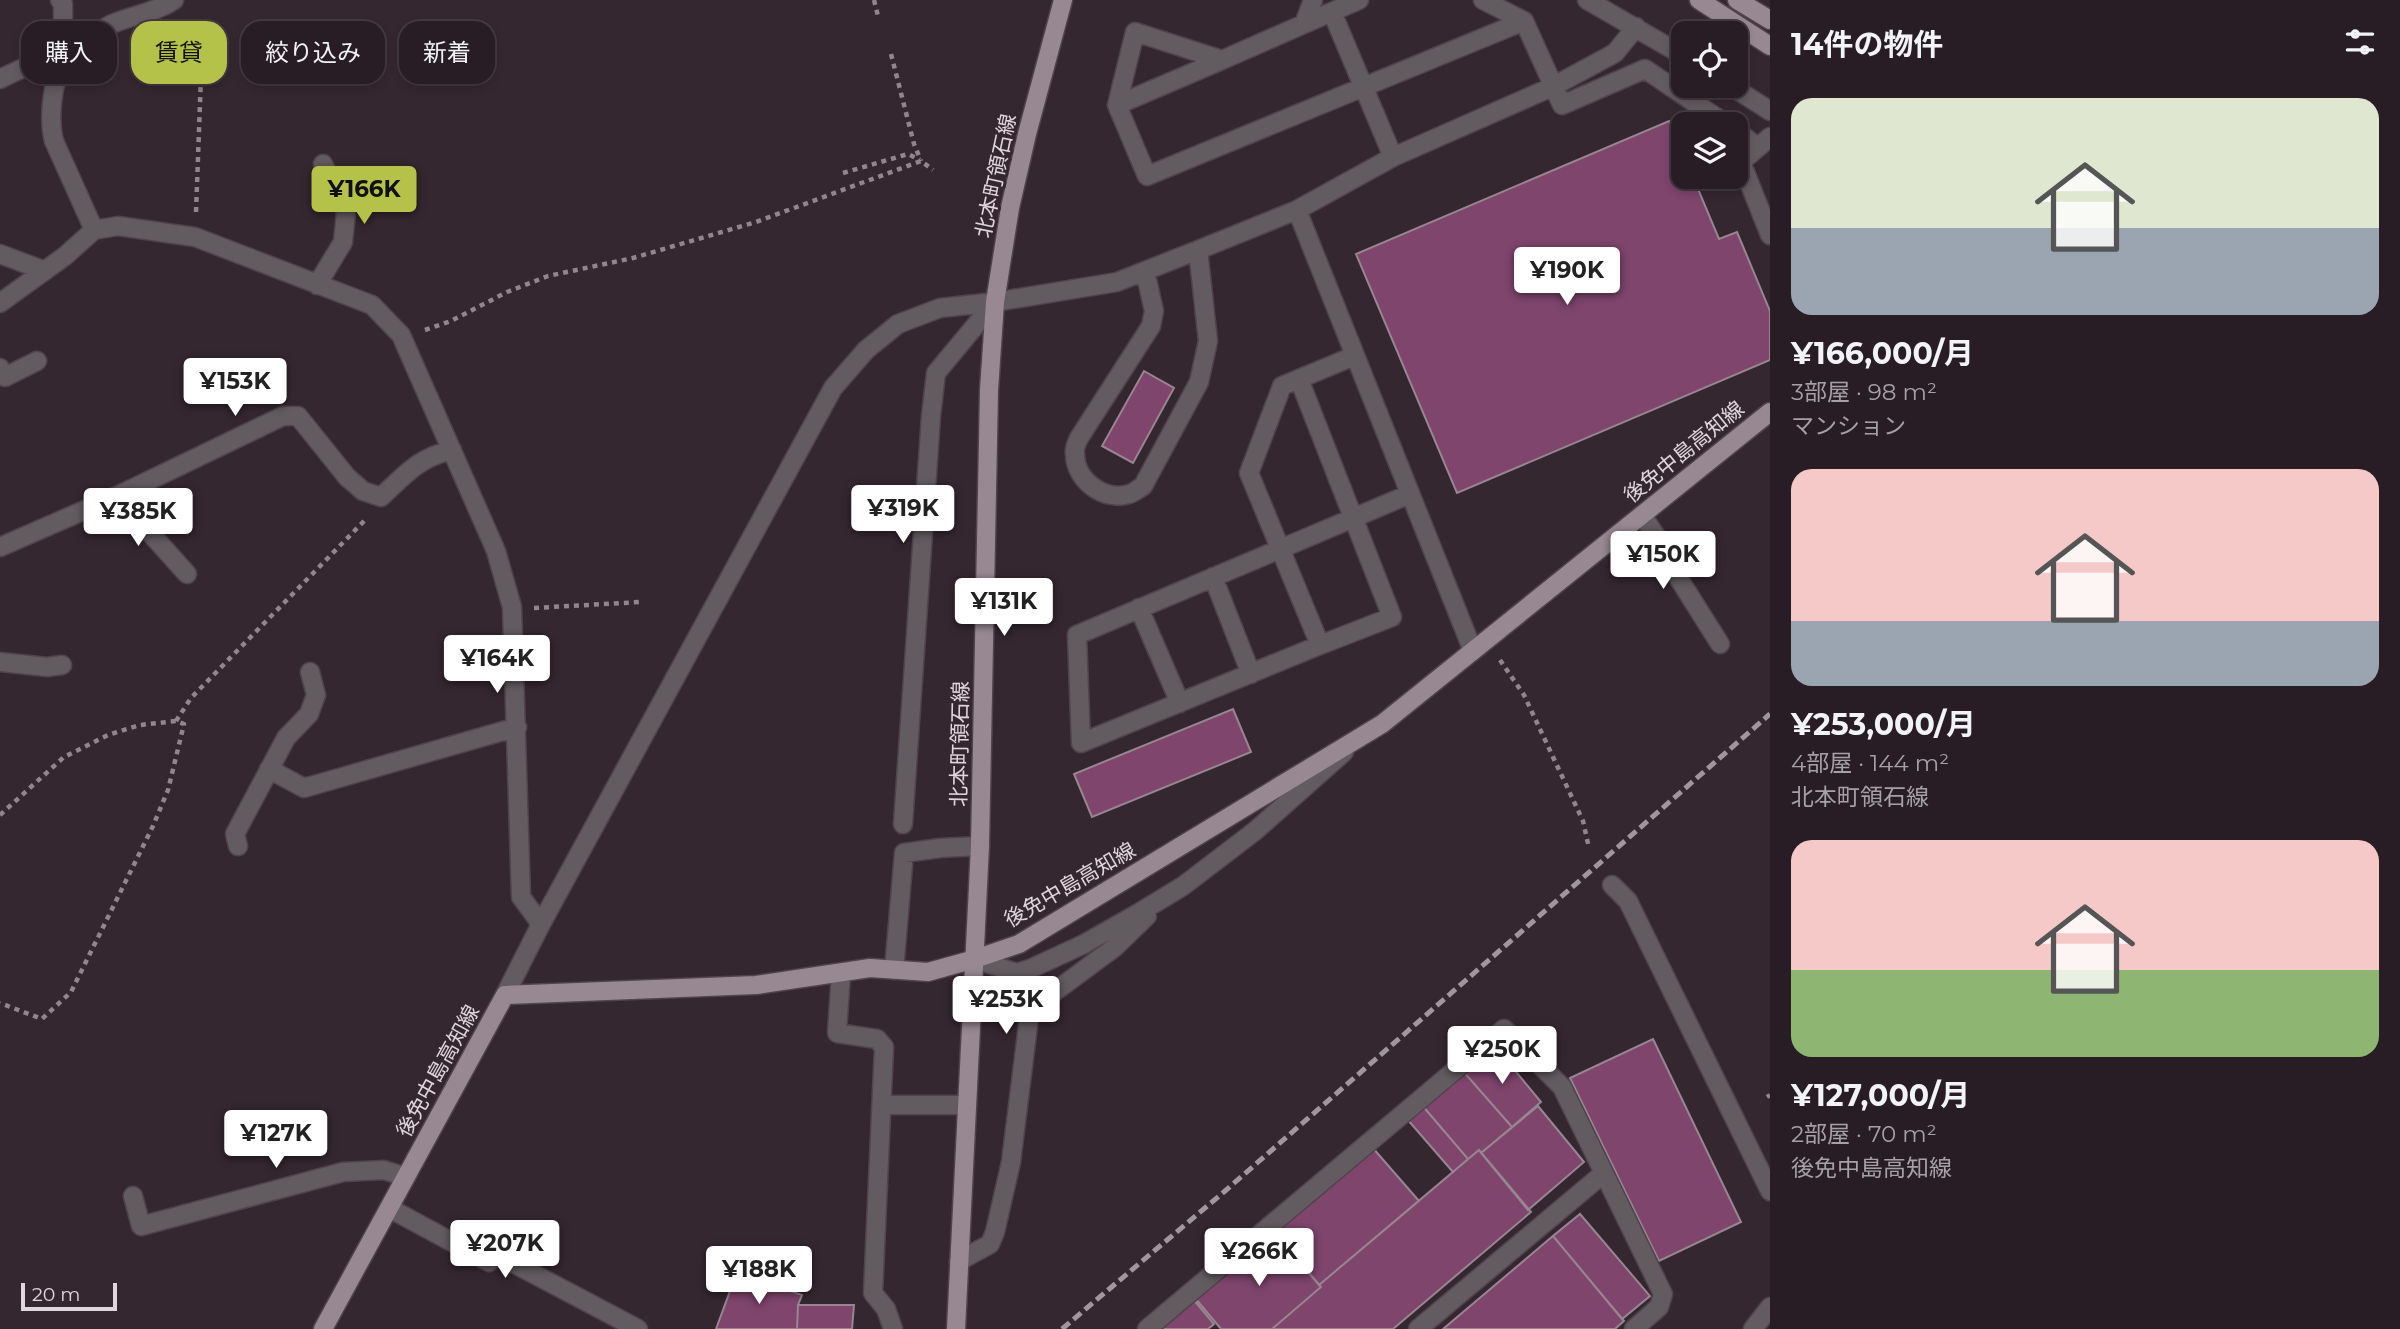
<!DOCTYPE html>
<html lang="ja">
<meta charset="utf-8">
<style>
:root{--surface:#281d24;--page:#30262c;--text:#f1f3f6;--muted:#a5a2a6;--line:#443b41;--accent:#b5c249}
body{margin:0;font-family:Montserrat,"Noto Sans JP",sans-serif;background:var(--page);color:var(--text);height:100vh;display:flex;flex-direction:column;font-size:26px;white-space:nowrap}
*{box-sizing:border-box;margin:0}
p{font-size:23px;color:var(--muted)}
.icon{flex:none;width:38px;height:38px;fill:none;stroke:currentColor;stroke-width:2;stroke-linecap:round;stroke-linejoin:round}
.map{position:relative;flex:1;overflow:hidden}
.panel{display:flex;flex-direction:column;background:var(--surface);width:630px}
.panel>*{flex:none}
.hud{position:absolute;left:21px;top:21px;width:665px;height:63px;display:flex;gap:14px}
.buttons{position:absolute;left:1671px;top:21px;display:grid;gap:14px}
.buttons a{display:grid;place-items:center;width:77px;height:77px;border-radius:14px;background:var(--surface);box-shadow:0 4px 10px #0003,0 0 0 2px var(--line);font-size:35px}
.scale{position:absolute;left:21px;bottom:18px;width:96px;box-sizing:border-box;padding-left:7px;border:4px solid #e0d6dc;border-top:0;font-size:19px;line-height:24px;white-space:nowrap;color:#e0d6dc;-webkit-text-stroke:5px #352730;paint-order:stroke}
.price{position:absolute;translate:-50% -60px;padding:0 16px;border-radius:7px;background:#fff;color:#222;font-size:23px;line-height:46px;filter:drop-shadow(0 2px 4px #0008)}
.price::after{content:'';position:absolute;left:50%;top:42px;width:21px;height:16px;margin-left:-10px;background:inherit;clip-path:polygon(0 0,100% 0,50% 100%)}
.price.selected{background:var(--accent);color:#111}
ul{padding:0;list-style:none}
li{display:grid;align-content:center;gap:14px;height:371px;padding:0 21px}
li span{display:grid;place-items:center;height:217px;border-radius:21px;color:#555}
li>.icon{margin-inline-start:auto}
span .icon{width:126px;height:126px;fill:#fffc;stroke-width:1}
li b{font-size:30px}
h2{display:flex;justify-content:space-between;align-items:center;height:84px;padding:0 21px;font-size:30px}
.pill{padding:0 24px;border-radius:21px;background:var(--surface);box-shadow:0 4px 10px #0003,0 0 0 2px var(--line);font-size:24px;line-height:63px}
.pill.selected{background:var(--accent);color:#111}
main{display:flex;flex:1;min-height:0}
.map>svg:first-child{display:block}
.building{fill:#7f456d;stroke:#978690;stroke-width:2}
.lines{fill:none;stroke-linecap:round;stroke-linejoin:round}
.minor-casing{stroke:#50434c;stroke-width:21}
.major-casing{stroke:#50434c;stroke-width:21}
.path{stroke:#92868e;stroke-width:4.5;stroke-dasharray:5 5;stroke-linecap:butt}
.minor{stroke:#625b5f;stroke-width:18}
.major{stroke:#978892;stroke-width:18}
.rail{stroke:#a1969d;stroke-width:5;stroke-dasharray:10 5;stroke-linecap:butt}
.labels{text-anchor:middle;stroke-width:6;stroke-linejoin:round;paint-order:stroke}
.street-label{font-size:21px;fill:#e0d6dc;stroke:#352730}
</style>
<main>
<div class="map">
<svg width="1770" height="1329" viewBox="0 0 1770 1329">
<rect width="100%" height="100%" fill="#352730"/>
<path class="building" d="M1669,121L1684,155V177H1693L1719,239L1737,232L1770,311V360L1457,493L1356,254Z
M1144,371L1174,388L1133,463L1102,446Z
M1233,709L1251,752L1092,817L1074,774Z
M1653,1039L1741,1222L1659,1261L1570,1078Z
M1493,1044L1541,1102L1512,1127L1462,1070Z
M1462,1070L1512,1127L1481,1153L1479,1150L1468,1159L1421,1104Z
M1421,1104L1468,1159L1453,1172L1407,1119Z
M1538,1106L1584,1162L1528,1210L1481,1153Z
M1372,1147L1419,1201L1319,1285L1274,1231Z
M1479,1150L1531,1212L1393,1329H1272L1321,1287L1319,1285Z
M1580,1214L1650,1296L1622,1319L1553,1236Z
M1274,1231L1321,1287L1272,1329H1221L1195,1298Z
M1553,1236L1624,1321L1615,1329H1443Z
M737,1272L802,1295L798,1305L797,1329H716Z
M1193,1299L1214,1324L1208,1329H1158Z
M798,1305H854L852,1329H797Z"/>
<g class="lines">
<defs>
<path id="minor" d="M1313,0L1304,24L1222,60L1135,32L1117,105L1147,176L1524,21
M1483,0L1524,21L1562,105L1645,69L1726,124
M1587,0L1684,56
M1332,12L1393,157
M1304,24L1359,0
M0,79C22,68 42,58 67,58L63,40V4L60,0
M1731,86L1770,111
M1117,105L1222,60
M1736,131L1758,147
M1770,137L1741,162L1770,235
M1297,210L1473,651
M94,230L54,141C48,118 52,75 68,56C79,43 97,32 112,24C132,15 155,13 174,0
M0,254L45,271
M1145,271L1154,311L1151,326L1079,438C1077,442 1074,449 1075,454C1075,480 1104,502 1129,494C1134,493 1139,488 1143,486L1199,382L1208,341L1198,250
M317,285L343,242L346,212L323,164
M0,303L65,256L94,230L118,226L195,237L372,305L401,335L496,551L512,607L521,897L541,924
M0,368L5,377L37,361
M1299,379L1392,617L1320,645L1249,473L1282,386L1354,356
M117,496L187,574
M1642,515L1674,563L1679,579L1720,644
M0,547L117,496L283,416H298L347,477L363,491L381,497C406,474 418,458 452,450
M1213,577L1251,674
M1139,608L1180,703
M1320,645L1081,743L1077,635L1410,494
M0,662L47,667L62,665
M269,769L304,788L517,727
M903,824L931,416L936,373L995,302
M238,846L235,834L286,738L309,714L316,695L310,672
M1612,885L1628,901L1770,1191
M975,959L1016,973L1030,969L1084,944L1137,914L1183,886L1255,831L1344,752
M894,970L904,853L940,848L980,846
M841,973L837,1033L877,1039L884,1047L873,1293L886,1309L893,1329
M505,995L541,924L833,388L866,350L898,324L940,308L995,302L1117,282L1198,250L1297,210L1393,157L1552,87L1615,53L1636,27
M882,1105H967
M133,1196L141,1226L343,1172L384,1170L406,1177
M389,1208L489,1262L498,1255L638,1329
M959,1261L990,1244L995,1232L1011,1162L1029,1017L1042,1001L1115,947L1147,916
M1147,1329L1504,1029L1562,1087L1663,1294L1659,1307L1634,1329
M1418,1329L1604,1173
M1753,1329L1770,1307"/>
<path id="major" d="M1699,0L1770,46
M1737,0L1770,20
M323,1329L505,995L756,985L870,968L928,972L975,959L1019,944L1382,724L1770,412
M956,1329L980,846L989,390L995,302L1010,208L1027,134L1063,0"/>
</defs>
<use href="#minor" class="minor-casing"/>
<use href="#major" class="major-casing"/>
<path class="path" d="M874,0L878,16
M891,54L914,144L921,161
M843,173L908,154L920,160
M196,212L203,21
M425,330L451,321L507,292L548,276L633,258L756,222L921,161L933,170
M534,608L640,602
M1500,660L1524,695L1583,821L1589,848
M176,721L191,698L367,518
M0,815L64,757L108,735L140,725L176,721L184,724L168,790L153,826L71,992L42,1019L0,1003
M1767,1097L1770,1095"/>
<use href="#minor" class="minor"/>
<use href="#major" class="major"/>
<path class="rail" d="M1062,1329L1225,1191L1770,714"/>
</g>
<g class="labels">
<g class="street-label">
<text transform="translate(996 176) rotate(-78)" y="7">北本町領石線</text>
<text transform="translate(1684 452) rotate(-39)" y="7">後免中島高知線</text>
<text transform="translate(960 744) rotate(-89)" y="7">北本町領石線</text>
<text transform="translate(1070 885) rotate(-30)" y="7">後免中島高知線</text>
<text transform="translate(438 1071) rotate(-61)" y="7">後免中島高知線</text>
</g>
</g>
</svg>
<div class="buttons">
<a><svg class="icon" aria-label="locate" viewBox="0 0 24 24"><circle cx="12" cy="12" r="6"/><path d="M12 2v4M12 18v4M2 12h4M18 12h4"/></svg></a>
<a><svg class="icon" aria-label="layers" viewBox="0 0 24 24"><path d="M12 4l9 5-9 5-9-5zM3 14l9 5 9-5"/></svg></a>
</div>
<div class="scale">20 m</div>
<b class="price selected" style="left:364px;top:226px">¥166K</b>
<b class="price" style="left:1567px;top:307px">¥190K</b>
<b class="price" style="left:235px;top:418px">¥153K</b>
<b class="price" style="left:903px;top:545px">¥319K</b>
<b class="price" style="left:138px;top:548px">¥385K</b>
<b class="price" style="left:1663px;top:591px">¥150K</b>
<b class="price" style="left:1004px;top:638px">¥131K</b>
<b class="price" style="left:497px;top:695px">¥164K</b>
<b class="price" style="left:1006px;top:1036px">¥253K</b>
<b class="price" style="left:1502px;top:1086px">¥250K</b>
<b class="price" style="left:276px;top:1170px">¥127K</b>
<b class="price" style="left:505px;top:1280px">¥207K</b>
<b class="price" style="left:1259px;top:1288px">¥266K</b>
<b class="price" style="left:759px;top:1306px">¥188K</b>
<div class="hud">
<a class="pill">購入</a>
<a class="pill selected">賃貸</a>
<a class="pill">絞り込み</a>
<a class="pill">新着</a>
</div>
</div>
<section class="panel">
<h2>14件の物件<svg class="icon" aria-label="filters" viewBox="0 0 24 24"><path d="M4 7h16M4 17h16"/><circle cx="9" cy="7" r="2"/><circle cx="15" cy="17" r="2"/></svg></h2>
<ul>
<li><span style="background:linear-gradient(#dfe7d0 60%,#9aa5b1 0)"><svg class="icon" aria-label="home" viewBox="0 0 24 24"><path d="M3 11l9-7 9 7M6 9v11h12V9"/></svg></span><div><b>¥166,000/月</b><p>3部屋 · 98 m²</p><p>マンション</p></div></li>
<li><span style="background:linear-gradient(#f6c9c9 70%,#9aa5b1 0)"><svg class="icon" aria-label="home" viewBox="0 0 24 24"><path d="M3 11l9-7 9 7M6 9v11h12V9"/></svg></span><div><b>¥253,000/月</b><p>4部屋 · 144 m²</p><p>北本町領石線</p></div></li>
<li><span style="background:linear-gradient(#f6c9c9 60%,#8fb573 0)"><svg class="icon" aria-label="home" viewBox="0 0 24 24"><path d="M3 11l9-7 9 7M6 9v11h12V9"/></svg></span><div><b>¥127,000/月</b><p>2部屋 · 70 m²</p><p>後免中島高知線</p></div></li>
</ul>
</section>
</main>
